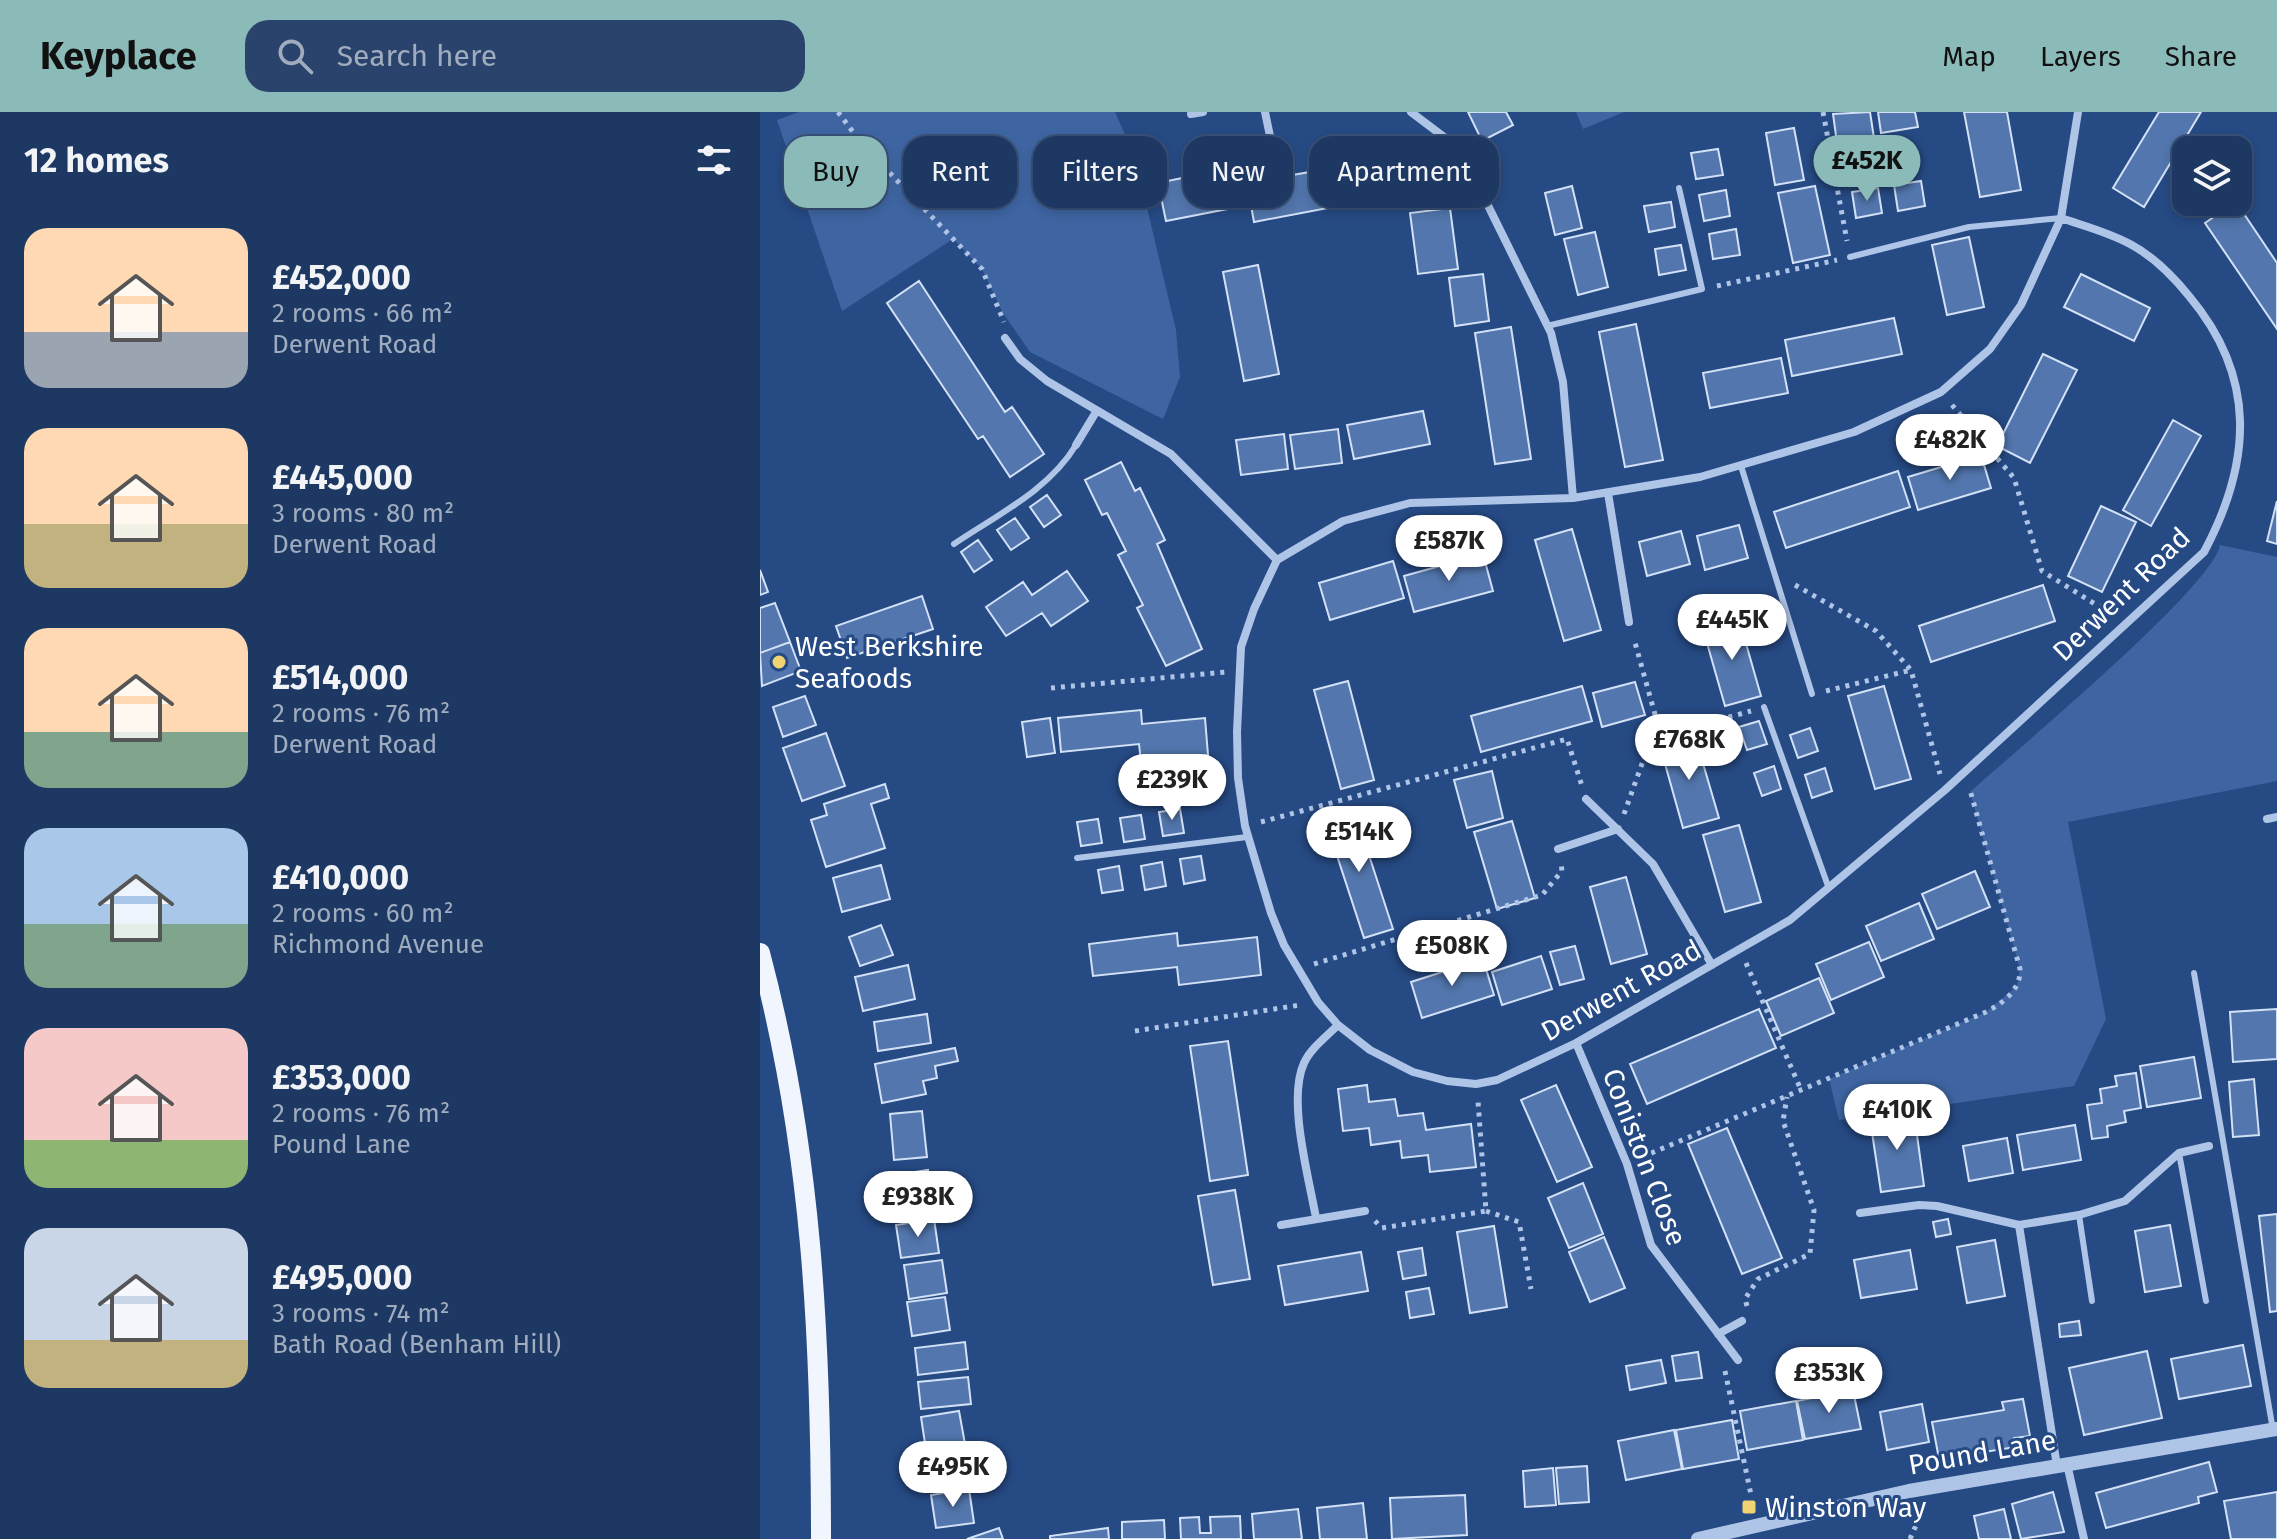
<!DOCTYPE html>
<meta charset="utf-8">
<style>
:root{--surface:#1c3863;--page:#29436c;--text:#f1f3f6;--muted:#a0acbe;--line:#3a5278;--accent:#8bbbb9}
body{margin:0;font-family:"Fira Sans",sans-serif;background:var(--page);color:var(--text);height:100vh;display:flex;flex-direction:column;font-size:30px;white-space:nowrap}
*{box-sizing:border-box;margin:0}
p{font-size:26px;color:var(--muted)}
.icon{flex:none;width:44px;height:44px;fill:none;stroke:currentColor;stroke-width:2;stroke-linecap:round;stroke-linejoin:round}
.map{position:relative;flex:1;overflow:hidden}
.details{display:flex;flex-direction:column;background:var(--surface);width:760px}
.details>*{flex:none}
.top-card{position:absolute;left:24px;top:24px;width:760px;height:72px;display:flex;gap:16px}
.tools{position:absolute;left:1412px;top:24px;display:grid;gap:16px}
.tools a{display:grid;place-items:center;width:80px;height:80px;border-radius:16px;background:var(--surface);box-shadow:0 4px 12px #0003,0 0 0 2px var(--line);font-size:40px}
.price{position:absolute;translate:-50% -68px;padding:0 18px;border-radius:28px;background:#fff;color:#222;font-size:26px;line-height:52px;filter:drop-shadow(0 2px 4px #0008)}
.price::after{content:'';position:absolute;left:50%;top:48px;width:24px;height:18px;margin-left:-12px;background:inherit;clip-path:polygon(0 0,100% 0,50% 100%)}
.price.selected{background:var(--accent);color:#111}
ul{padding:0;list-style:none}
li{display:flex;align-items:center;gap:24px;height:200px;padding:0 24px}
li span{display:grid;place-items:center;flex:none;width:224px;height:160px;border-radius:24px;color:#555}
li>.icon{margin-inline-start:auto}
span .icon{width:96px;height:96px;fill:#fffc;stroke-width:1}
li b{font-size:34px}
h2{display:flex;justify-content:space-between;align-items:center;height:96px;padding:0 24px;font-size:34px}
.chip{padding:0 28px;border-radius:24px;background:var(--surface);box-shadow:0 4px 12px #0003,0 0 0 2px var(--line);font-size:28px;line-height:72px}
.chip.selected{background:var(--accent);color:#111}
header{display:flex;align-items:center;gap:48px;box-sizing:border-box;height:112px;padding:0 40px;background:var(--accent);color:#111}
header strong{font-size:38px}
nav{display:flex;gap:44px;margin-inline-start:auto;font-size:28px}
.search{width:560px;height:72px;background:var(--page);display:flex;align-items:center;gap:20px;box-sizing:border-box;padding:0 28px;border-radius:24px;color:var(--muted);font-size:30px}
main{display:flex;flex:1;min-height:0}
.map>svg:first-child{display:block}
.green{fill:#3e65a2}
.building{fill:#5276ad;stroke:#d3e1f6;stroke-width:2}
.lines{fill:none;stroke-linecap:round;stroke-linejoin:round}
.path{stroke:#afc5e7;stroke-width:5;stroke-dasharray:4 6;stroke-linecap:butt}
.service{stroke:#afc5e7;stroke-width:6}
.minor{stroke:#afc5e7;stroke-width:8}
.tertiary{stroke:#afc5e7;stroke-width:14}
.primary{stroke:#f1f5fe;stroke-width:20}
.poi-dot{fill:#f0d474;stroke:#264a84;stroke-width:3}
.labels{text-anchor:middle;stroke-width:6;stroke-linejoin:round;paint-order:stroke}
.street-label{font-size:28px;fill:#fff;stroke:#264a84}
.poi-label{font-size:28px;fill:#fff;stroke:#264a84;text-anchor:start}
</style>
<header>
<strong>Keyplace</strong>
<div class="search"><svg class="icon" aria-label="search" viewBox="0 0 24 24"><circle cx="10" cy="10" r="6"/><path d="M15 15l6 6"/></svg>Search here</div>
<nav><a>Map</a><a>Layers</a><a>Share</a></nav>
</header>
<main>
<section class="details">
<h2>12 homes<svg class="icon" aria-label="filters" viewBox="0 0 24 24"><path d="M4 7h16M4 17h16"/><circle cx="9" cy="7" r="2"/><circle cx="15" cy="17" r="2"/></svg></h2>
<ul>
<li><span style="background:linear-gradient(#ffd9b3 65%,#9aa5b1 0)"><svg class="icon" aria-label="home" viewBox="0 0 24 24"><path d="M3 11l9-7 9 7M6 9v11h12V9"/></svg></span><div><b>£452,000</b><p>2 rooms · 66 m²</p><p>Derwent Road</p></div></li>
<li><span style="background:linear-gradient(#ffd9b3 60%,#c2b280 0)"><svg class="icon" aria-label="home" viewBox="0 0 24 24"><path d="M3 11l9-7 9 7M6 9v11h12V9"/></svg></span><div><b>£445,000</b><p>3 rooms · 80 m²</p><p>Derwent Road</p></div></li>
<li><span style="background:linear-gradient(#ffd9b3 65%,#7fa58c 0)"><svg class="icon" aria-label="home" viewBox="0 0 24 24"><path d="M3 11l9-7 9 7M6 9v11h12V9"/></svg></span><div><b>£514,000</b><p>2 rooms · 76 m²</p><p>Derwent Road</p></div></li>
<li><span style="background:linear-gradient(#a9c7e8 60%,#7fa58c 0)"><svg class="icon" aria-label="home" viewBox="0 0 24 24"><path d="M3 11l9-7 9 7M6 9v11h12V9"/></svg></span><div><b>£410,000</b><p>2 rooms · 60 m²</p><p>Richmond Avenue</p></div></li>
<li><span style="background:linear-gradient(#f6c9c9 70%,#8fb573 0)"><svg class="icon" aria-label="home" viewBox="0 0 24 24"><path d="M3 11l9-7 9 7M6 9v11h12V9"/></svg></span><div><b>£353,000</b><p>2 rooms · 76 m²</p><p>Pound Lane</p></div></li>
<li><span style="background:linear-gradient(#c9d6e8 70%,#c2b280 0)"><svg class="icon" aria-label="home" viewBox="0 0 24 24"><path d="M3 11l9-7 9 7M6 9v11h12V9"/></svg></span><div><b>£495,000</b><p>3 rooms · 74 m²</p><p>Bath Road (Benham Hill)</p></div></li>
</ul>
</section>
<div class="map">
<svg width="1517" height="1427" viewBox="0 0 1517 1427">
<rect width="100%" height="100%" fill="#264a84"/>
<path class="green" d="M39,0H355L375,45L416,218L420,265L403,307L270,240L243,201L222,157L193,127L82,199L17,8Z
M816,0H864L823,17Z
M1460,433L1517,445V669L1308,710L1346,907L1314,974L1079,1008L1069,967L1226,900L1257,874L1260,857L1210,680C1254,640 1452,476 1460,433Z"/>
<path class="building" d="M708,0H746L753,13L722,29Z
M1110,0L1114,26L1077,31L1073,2Z
M1118,0H1155L1158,15L1121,21Z
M1204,0H1247L1261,78L1220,85Z
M1399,0H1441L1384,95L1353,76Z
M1034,16L1044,68L1015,73L1006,21Z
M648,33L654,81L621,85L615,38Z
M958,37L963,63L936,67L931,41Z
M475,55L483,94L406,109L398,71Z
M561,58L568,96L494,110L487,71Z
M1161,69L1165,94L1138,99L1134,73Z
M812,74L822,116L795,123L785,81Z
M1055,74L1070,143L1033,151L1018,81Z
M1118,76L1122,101L1096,106L1092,80Z
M966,78L970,104L944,109L939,83Z
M911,90L915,115L889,120L884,94Z
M1476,90L1517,151V217L1445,111Z
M690,96L698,157L658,162L650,101Z
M976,117L980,143L953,147L949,122Z
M835,120L848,175L818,183L804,127Z
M1209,125L1224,195L1187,203L1172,133Z
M921,133L926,158L899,163L895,137Z
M498,153L519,262L484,269L463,160Z
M723,162L729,209L695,214L689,166Z
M1321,162L1390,196L1374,229L1304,195Z
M159,169L245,300L252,295L284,342L250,365L223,324L218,327L127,191Z
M1134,206L1142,242L1032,264L1025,228Z
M876,212L903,348L865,355L839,220Z
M751,215L771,347L735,352L715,221Z
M1283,242L1317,258L1270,351L1237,334Z
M1021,246L1028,281L950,296L943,261Z
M663,299L670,332L594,347L587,313Z
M1413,308L1441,324L1391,414L1363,398Z
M578,317L582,351L535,357L530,323Z
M524,322L528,357L481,363L476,328Z
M1221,343L1231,376L1158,398L1148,365Z
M361,350L375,379L380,376L405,428L397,432L442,537L406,554L377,496L383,493L358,443L366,439L347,401L342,403L325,368Z
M1138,359L1150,395L1026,436L1014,400Z
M287,383L301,403L284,415L270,395Z
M1517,389V432L1507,429Z
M1341,394L1376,410L1342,480L1308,464Z
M255,406L269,426L251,438L237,418Z
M979,413L988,446L945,458L937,424Z
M812,417L841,518L804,529L775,428Z
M921,419L930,452L887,464L879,430Z
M218,428L232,448L214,460L201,440Z
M723,442L733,479L654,500L644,464Z
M633,449L644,486L570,508L559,471Z
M0,458L8,480L0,483Z
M307,459L328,489L291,514L282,501L246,524L226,495L263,470L272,483Z
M1283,473L1295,509L1171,550L1159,514Z
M162,484L173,517L87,546L76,514Z
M15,491L30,530L0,541V496Z
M979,507L1001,584L965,594L943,517Z
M30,530L41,559L2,574L0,541Z
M588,569L614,668L581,677L554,578Z
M875,570L885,603L842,615L833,581Z
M822,574L832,609L721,640L711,604Z
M1124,574L1151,667L1115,677L1088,584Z
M45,584L56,613L23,625L13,595Z
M381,598L382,612L445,606L448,643L381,650L379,632L301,640L298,606Z
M290,606L295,641L267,645L262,610Z
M999,609L1007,632L987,638L979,615Z
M1050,616L1058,639L1038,646L1030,623Z
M66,621L85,674L42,689L23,636Z
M935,624L959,706L923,716L900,634Z
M1014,654L1021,677L1002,684L994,661Z
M1065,656L1072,679L1052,686L1045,663Z
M732,659L743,706L707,716L694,668Z
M125,672L129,686L111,692L125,736L66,755L51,708L67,703L64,692Z
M420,697L424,721L403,724L399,700Z
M594,697L633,817L604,826L565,707Z
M381,703L385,727L364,730L360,706Z
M338,707L342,731L321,734L317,710Z
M752,709L775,786L737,797L714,720Z
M979,713L1001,790L965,800L943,723Z
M441,744L445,768L424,772L420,747Z
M402,750L406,774L385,778L381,754Z
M121,753L130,787L82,800L73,766Z
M359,754L363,778L342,781L338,758Z
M1215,759L1230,795L1177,817L1162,782Z
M866,765L887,842L851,852L830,775Z
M1159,791L1174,827L1121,849L1106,814Z
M121,813L133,843L100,854L89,825Z
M417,821L418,834L497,825L501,863L419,873L417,855L333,864L329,832Z
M1109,830L1124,865L1071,888L1056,852Z
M815,834L824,867L800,873L790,840Z
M781,844L792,877L742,893L732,860Z
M723,847L734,883L662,906L651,870Z
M148,853L155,887L103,899L95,865Z
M1059,866L1074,901L1021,924L1006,889Z
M999,897L1016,936L887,992L870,952Z
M1517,897V947L1473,950L1470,900Z
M167,902L171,931L118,939L114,910Z
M468,929L488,1063L450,1069L430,934Z
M195,936L198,949L175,954L177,966L163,969L166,982L122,991L115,952Z
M1434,945L1441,986L1387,995L1380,954Z
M1376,961L1381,996L1364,999L1366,1010L1347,1014L1348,1025L1332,1027L1327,993L1342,991L1340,977L1357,974L1355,964Z
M1494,967L1499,1023L1473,1025L1469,970Z
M607,973L609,990L635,987L638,1004L663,1001L666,1018L711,1012L716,1055L670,1060L668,1043L642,1046L640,1029L611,1033L609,1016L583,1019L578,977Z
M796,973L832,1055L797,1070L761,988Z
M162,999L167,1045L134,1048L130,1002Z
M1154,1001L1164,1074L1121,1080L1110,1007Z
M1315,1013L1321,1048L1263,1058L1257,1023Z
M967,1016L1022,1146L982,1162L928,1032Z
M1247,1026L1253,1061L1209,1069L1203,1034Z
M168,1058L172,1092L134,1097L129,1064Z
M823,1071L843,1122L809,1136L788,1086Z
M475,1078L490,1167L453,1173L438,1084Z
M1517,1102V1199L1510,1200L1499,1104Z
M174,1107L179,1141L141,1146L136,1113Z
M1188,1107L1191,1122L1176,1125L1173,1110Z
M1410,1113L1421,1174L1385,1180L1375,1119Z
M734,1114L747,1195L710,1201L697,1120Z
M844,1125L865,1176L830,1190L809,1140Z
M1235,1128L1245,1184L1207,1191L1197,1135Z
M662,1136L666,1163L643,1167L638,1140Z
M1150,1138L1157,1177L1101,1186L1094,1148Z
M601,1140L608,1179L525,1193L518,1154Z
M182,1148L187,1181L149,1187L144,1153Z
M669,1176L674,1202L650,1206L646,1180Z
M185,1185L190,1218L152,1224L147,1190Z
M1319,1209L1321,1223L1300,1225L1299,1212Z
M205,1230L208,1257L158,1263L155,1236Z
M1483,1233L1491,1274L1419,1287L1411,1247Z
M1387,1239L1402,1306L1324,1323L1309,1256Z
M938,1240L942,1266L916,1269L912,1244Z
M901,1248L906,1271L870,1278L866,1254Z
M208,1265L211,1292L161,1297L158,1270Z
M1093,1278L1101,1317L1045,1327L1037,1289Z
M1263,1287L1270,1324L1254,1326L1256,1335L1179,1347L1172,1310L1244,1298L1242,1290Z
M1036,1289L1043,1328L987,1338L980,1299Z
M1162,1292L1169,1330L1127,1338L1120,1300Z
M199,1299L205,1332L166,1338L161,1305Z
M972,1308L979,1347L923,1357L916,1318Z
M914,1318L922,1357L866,1368L858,1329Z
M204,1335L209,1368L170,1374L166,1341Z
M1449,1350L1457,1380L1438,1385L1439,1391L1346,1416L1336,1381Z
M827,1354L829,1390L799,1392L796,1356Z
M793,1356L796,1393L765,1395L763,1359Z
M209,1377L214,1411L176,1416L171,1383Z
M1293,1380L1304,1420L1261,1427L1252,1392Z
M1517,1380V1427H1471L1464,1389Z
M705,1383L707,1423L632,1427L630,1386Z
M603,1391L607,1427H560L557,1396Z
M538,1397L542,1427H494L492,1402Z
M1244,1397L1251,1427H1219L1214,1404Z
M480,1404L481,1427H421L420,1406L439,1405L440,1421H451L450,1405Z
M404,1408L405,1427H362V1410Z
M239,1416L243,1427H207Z
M348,1416L349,1427H290V1424Z"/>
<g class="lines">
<path class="path" d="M78,0L102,32L222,157L244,210
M1063,0L1087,129
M957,174L1077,148
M1192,293L1254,366L1282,459L1351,502
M1035,473L1116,519L1151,558L1180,662
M291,576L466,560
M1066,579L1151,558
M901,624L991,599
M864,702L888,635L901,624L874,527
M501,710L807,627L822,674
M986,851L1041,978
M554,852L782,783L802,759L801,751
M375,919L540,893
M882,1045L1226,900C1243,891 1261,878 1260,857L1210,678
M726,1099L759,1110L771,1177
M615,1109L622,1116L726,1099L718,989
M987,1194L985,1187L998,1167L1050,1142L1054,1098L1023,1009L1027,985
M965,1259L994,1397
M1150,1427L1157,1411"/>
<path class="service" d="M1090,145L1209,115L1301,106
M787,214L942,177L919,76
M981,354L1052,582
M194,432C237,403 289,378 316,333
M1004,595L1068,774
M317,746L487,725
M1434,861L1513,1318
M1419,1041L1446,1189
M1319,1103L1332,1189"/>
<path class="minor" d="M505,0L511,29
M651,0L688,28L707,51L791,221L803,270L813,386
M431,2L443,0
M1301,106C1324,114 1348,120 1370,132C1393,144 1412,163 1429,184C1497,265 1492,350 1444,440L1185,678L1030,808L816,931L737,968L716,972L687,969L653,960L610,938L578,913L558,890L524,833L511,801L485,714L478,666L477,620L481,535L494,497L517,448L583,409L650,391L813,386L940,365L1094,320L1181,280L1230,237L1261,193L1301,106L1318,0
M245,226L260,247L287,269L411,342L517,448
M316,333L336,300
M848,381L869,510
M826,687L893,752L952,853
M1507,707L1517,705
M798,737L858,717
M816,931L867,1052L891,1133L978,1248
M1100,1101L1159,1093L1177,1094L1259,1113L1319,1103L1365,1089L1419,1041L1449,1034
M556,1106C549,1066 527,988 544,951C551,936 566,925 578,913
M521,1113L605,1099
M1259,1113L1297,1354
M958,1222L982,1209
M1307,1352L1324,1427"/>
<path class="tertiary" d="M938,1427L1149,1379L1517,1317"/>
<path class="primary" d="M0,841C52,1037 61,1226 61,1427"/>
</g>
<g class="poi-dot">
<circle cx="19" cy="550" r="8"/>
<rect x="981" y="1387" width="16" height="16" rx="4"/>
</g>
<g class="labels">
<g class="street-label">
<text transform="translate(1361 482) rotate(-44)" y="10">Derwent Road</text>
<text transform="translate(861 878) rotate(-29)" y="10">Derwent Road</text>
<text transform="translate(885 1045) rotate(69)" y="10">Coniston Close</text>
<text transform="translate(1222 1340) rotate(-10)" y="10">Pound Lane</text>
</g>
<g class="poi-label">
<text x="35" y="544">West Berkshire<tspan x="35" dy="32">Seafoods</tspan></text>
<text x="1005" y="1405">Winston Way</text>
</g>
</g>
</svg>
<div class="tools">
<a><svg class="icon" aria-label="layers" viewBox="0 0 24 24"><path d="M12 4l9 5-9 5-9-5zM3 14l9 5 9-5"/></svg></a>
</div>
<b class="price selected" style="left:1107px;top:91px">£452K</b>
<b class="price" style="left:1190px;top:370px">£482K</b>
<b class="price" style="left:689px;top:471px">£587K</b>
<b class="price" style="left:972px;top:550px">£445K</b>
<b class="price" style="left:929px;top:670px">£768K</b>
<b class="price" style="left:412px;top:710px">£239K</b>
<b class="price" style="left:599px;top:762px">£514K</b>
<b class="price" style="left:692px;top:876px">£508K</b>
<b class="price" style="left:1137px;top:1040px">£410K</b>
<b class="price" style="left:158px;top:1127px">£938K</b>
<b class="price" style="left:1069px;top:1303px">£353K</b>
<b class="price" style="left:193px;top:1397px">£495K</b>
<div class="top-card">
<a class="chip selected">Buy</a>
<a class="chip">Rent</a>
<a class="chip">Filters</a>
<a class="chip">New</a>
<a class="chip">Apartment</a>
</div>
</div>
</main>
